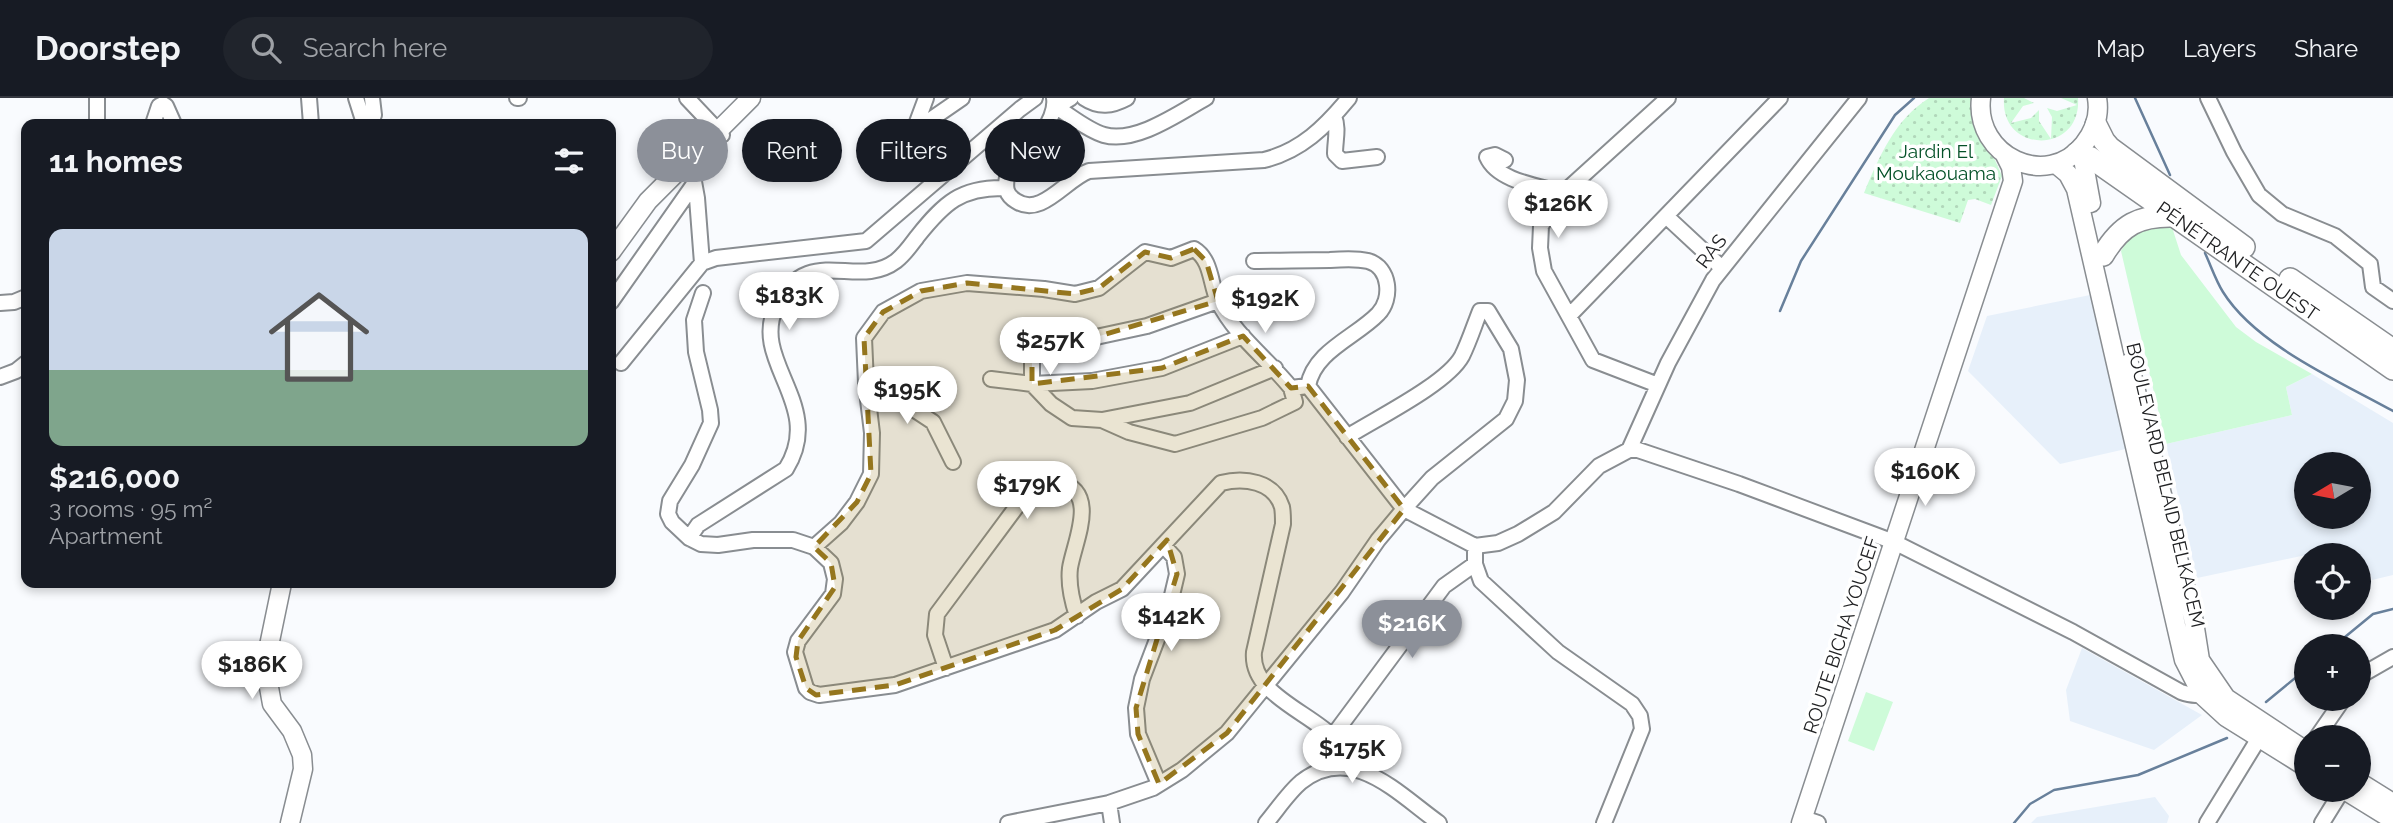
<!DOCTYPE html>
<meta charset="utf-8">
<style>
:root{--surface:#171b24;--page:#20242c;--text:#f1f3f6;--muted:#9ea1a6;--line:#363941;--accent:#8c9099}
body{margin:0;font-family:Raleway,sans-serif;background:var(--page);color:var(--text);height:100vh;display:flex;flex-direction:column;font-size:26px;white-space:nowrap}
*{box-sizing:border-box;margin:0}
p{font-size:23px;color:var(--muted)}
.icon{flex:none;width:38px;height:38px;fill:none;stroke:currentColor;stroke-width:2;stroke-linecap:round;stroke-linejoin:round}
.map{position:relative;flex:1;overflow:hidden}
.details{position:absolute;left:21px;top:21px;width:595px;height:469px;display:flex;flex-direction:column;background:var(--surface);border-radius:14px;box-shadow:0 4px 10px #0003}
.details>*{flex:none}
.hud{position:absolute;left:637px;top:21px;width:665px;height:63px;display:flex;gap:14px}
.needle{width:46px;rotate:260deg}
.fabs{position:absolute;left:2294px;top:354px;display:grid;gap:14px}
.fabs a{display:grid;place-items:center;width:77px;height:77px;border-radius:50%;background:var(--surface);box-shadow:0 4px 10px #0003;font-size:35px}
.price{position:absolute;translate:-50% -60px;padding:0 16px;border-radius:24px;background:#fff;color:#222;font-size:23px;line-height:46px;filter:drop-shadow(0 2px 4px #0008)}
.price::after{content:'';position:absolute;left:50%;top:42px;width:21px;height:16px;margin-left:-10px;background:inherit;clip-path:polygon(0 0,100% 0,50% 100%)}
.price.selected{background:var(--accent);color:#fff}
ul{padding:0;list-style:none}
li{display:grid;align-content:center;gap:14px;height:371px;padding:0 28px}
li span{display:grid;place-items:center;height:217px;border-radius:14px;color:#555}
li>.icon{margin-inline-start:auto}
span .icon{width:126px;height:126px;fill:#fffc;stroke-width:1}
li b{font-size:30px}
h2{display:flex;justify-content:space-between;align-items:center;height:84px;padding:0 28px;font-size:30px}
.chip{padding:0 24px;border-radius:32px;background:var(--surface);box-shadow:0 4px 10px #0003;font-size:24px;line-height:63px}
.chip.selected{background:var(--accent);color:#fff}
header{display:flex;align-items:center;gap:42px;box-sizing:border-box;height:98px;padding:0 35px;background:var(--surface);border-bottom:2px solid var(--line)}
header strong{font-size:33px}
nav{display:flex;gap:38px;margin-inline-start:auto;font-size:24px}
.search{width:490px;height:63px;background:var(--page);display:flex;align-items:center;gap:18px;box-sizing:border-box;padding:0 24px;border-radius:38px;color:var(--muted);font-size:26px}
.map>svg:first-child{display:block}
.built{fill:#e7f0fa;fill-rule:evenodd}
.grass{fill:url(#grass-dots)}
.pitch{fill:#cefbd9}
.lines{fill:none;stroke-linecap:round;stroke-linejoin:round}
.stream{stroke:#68809b;stroke-width:2.5}
.minor-casing{stroke:#898d91;stroke-width:18}
.major-casing{stroke:#898d91;stroke-width:21}
.highway-casing{stroke:#898d91;stroke-width:24}
.minor{stroke:#fff;stroke-width:14}
.major{stroke:#fff;stroke-width:18}
.highway{stroke:#fff;stroke-width:21}
.marked{fill:#95761e;fill-opacity:0.2;stroke:#95761e;stroke-width:5;stroke-dasharray:14 9;stroke-linejoin:round}
.labels{text-anchor:middle;stroke-width:7;stroke-linejoin:round;paint-order:stroke}
.park-label{font-size:19px;fill:#045128;stroke:#fff}
.street-label{font-size:19px;fill:#212224;stroke:#fff}
</style>
<header>
<strong>Doorstep</strong>
<div class="search"><svg class="icon" aria-label="search" viewBox="0 0 24 24"><circle cx="10" cy="10" r="6"/><path d="M15 15l6 6"/></svg>Search here</div>
<nav><a>Map</a><a>Layers</a><a>Share</a></nav>
</header>
<div class="map">
<svg width="2393" height="725" viewBox="0 0 2393 725">
<defs>
<pattern id="grass-dots" width="8" height="8" patternUnits="userSpaceOnUse" patternTransform="scale(1.75)"><rect width="8" height="8" fill="#cefbd9"/><path d="M2 2h.1M6 6h.1" fill="none" stroke="#b1d7ba" stroke-width="1.8" stroke-linecap="round"/></pattern>
</defs>
<rect width="100%" height="100%" fill="#f9fbfe"/>
<path class="built" d="M2095,196L2130,350L2060,366L1968,273L1987,218Z
M2312,276L2393,325V477L2372,482L2368,468L2359,470V457H2332L2330,452L2197,480L2166,346L2292,317L2286,289ZM2306,366H2359V418H2306Z
M2082,550L2202,617L2154,652L2070,623L2066,592Z
M2155,699L2169,718L2167,725H2031L2037,719Z"/>
<path class="grass" d="M1929,0H1972L1978,34L1995,62L2002,78L1991,107L1975,101L1968,102L1960,125L1864,95C1879,59 1895,21 1929,0Z
M2004,0H2024L2034,5L2023,8L2011,25L2031,20L2039,12V23L2051,41L2052,19L2047,10L2057,13L2077,7L2061,0H2078C2082,57 2000,56 2004,0Z"/>
<path class="pitch" d="M2170,123L2181,157L2236,229L2256,244L2312,276L2286,289L2292,317L2166,346L2121,153C2134,132 2147,125 2170,123Z
M1866,594L1893,604L1874,653L1848,643Z"/>
<g class="lines">
<path class="stream" d="M2135,0L2170,77
M2205,155C2211,168 2216,183 2223,194C2256,247 2339,283 2393,313
M1780,213L1801,163L1895,17L1914,0
M2334,548L2373,516L2393,511
M2266,604L2306,571
M2014,725L2030,706L2054,692L2138,677L2227,640"/>
<defs>
<path id="minor" d="M97,0V26
M309,0L311,26
M356,0L362,19L368,26
M517,0H519
M687,0L722,37
M926,0L916,27L917,31L962,0
M1054,0C1058,25 1022,60 1007,79C1005,90 1006,97 1016,103C1041,120 1066,81 1089,73L1264,62C1301,53 1325,29 1349,0
M1071,0L1056,9C1071,18 1087,32 1104,37C1136,46 1179,15 1206,0
M1084,0C1099,10 1112,8 1127,0
M2208,0L2234,54L2259,97L2282,116L2335,138L2370,166L2373,189L2393,203
M1334,18C1339,31 1335,42 1335,56L1342,63L1377,59
M153,26L159,8L163,6L166,8L174,26
M369,26L374,17L372,0
M1505,62L1495,57L1487,59C1498,84 1540,88 1563,95
M691,67L697,100L702,165
M1666,118L1722,170
M1254,163C1279,163 1304,162 1330,162C1342,161 1356,160 1368,163C1390,169 1393,201 1378,216C1356,239 1314,253 1308,288L1404,411L1475,448L1498,445L1518,436L1554,414L1599,368L1629,352H1638L1739,386L1894,444L2073,534L2181,594C2192,598 2200,598 2211,593
M703,195L694,222L696,254L710,312L711,325L692,367L670,403L668,416L672,424L689,440L701,446L718,447L753,442H793L814,449L831,465L835,481L833,496L798,543L795,554L806,590L810,594L819,597L895,587L1055,532L1096,504L1122,491L1221,385C1244,379 1274,383 1282,409C1283,414 1283,421 1283,426L1254,554C1249,608 1347,621 1349,669
M1218,203L1147,228L1096,239L1037,243L1032,248V286L1092,283L1162,270L1243,238
M611,204L694,86
M0,205L14,204L26,199
M1569,218L1780,0
M621,265L702,165L716,160L866,143L1020,11L1035,0
M0,279L16,273L26,265
M991,281L1032,286L1051,306L1072,320L1102,322L1190,305L1275,270
M866,285L889,295L933,324L953,364
M1658,287L1593,262L1544,173L1540,150L1541,128L1559,99L1668,0
M1102,322L1129,334L1175,346L1262,320L1295,304L1291,290
M1629,352L1668,265L1713,182L1859,0
M689,440L698,427L786,371C826,307 750,264 776,209C808,143 856,193 896,163C905,156 911,147 917,139C944,105 961,89 1005,90
M1475,448V466L1481,483L1558,554L1632,606L1640,618L1642,631L1604,725
M814,449L841,425L857,404L871,376L872,335L866,285L864,240L883,214L921,193L967,185L1044,191L1075,196L1099,190L1145,154L1171,160L1194,151C1212,162 1210,186 1218,203C1235,238 1268,261 1291,290L1308,288
M946,570L935,537L937,516L1029,392C1038,384 1047,381 1059,384C1100,394 1074,444 1070,470C1068,487 1072,503 1077,518
M2359,582L2365,575L2393,559
M1332,639L1444,488L1475,466
M2317,639L2344,600
M1159,686L1138,636L1136,610L1142,581L1169,510L1177,476L1174,459L1163,447
M1109,705L1112,725
M1803,720L1818,725
M1008,725L1109,705L1153,690L1182,672L1227,635L1342,494L1378,442L1404,411L1432,380L1506,321L1515,303L1517,282L1511,251L1488,213H1480C1474,228 1469,244 1462,258C1447,286 1375,321 1347,339
M1266,725C1277,712 1288,695 1301,684C1352,644 1398,696 1439,725
M2207,725L2259,640
M2322,725L2343,691"/>
<path id="major" d="M1981,0C1974,58 2047,93 2084,46C2095,32 2100,17 2097,0
M2081,50L2091,105
M2056,66L2068,76L2076,91L2184,562L2202,597L2226,619L2306,669
M611,154L648,103L751,0
M2129,265L2194,524L2200,562L2226,600L2306,653
M282,485L265,567L272,606L292,633L302,657L303,671L290,725
M2359,684L2393,705
M2343,691L2393,722
M1801,725L2013,83L2011,69L2005,57"/>
<g id="highway">
<path d="M2096,27L2104,43L2110,50L2244,149"/>
<path id="s1" d="M2077,55L2091,60L2393,271"/>
<path d="M2103,157C2121,127 2139,117 2174,118"/>
<path d="M2290,181L2393,252"/>
</g>
</defs>
<use href="#minor" class="minor-casing"/>
<use href="#major" class="major-casing"/>
<use href="#highway" class="highway-casing"/>
<use href="#minor" class="minor"/>
<use href="#major" class="major"/>
<use href="#highway" class="highway"/>
</g>
<path class="marked" d="M1194,151L1206,163L1218,203L1096,239L1032,243V286L1162,270L1243,238L1291,290L1308,288L1404,411L1227,635L1159,686L1138,636L1136,610L1177,476L1167,442L1122,491L1055,532L895,587L816,597L806,590L796,559L798,543L835,489L831,465L814,449L857,404L871,376L864,240L883,214L921,193L967,185L1075,196L1099,190L1145,154L1171,160Z"/>
<g class="labels">
<g class="park-label">
<text x="1936" y="60">Jardin El<tspan x="1936" dy="22">Moukaouama</tspan></text>
</g>
<g class="street-label">
<text transform="translate(1711 153) rotate(-53)" y="7">RAS</text>
<text dy="7" stroke="none"><textPath href="#s1" startOffset="194">PÉNÉTRANTE OUEST</textPath></text>
<text transform="translate(2166 387) rotate(77)" y="7">BOULEVARD BELAID BELKACEM</text>
<text transform="translate(1841 537) rotate(-72)" y="7">ROUTE BICHA YOUCEF</text>
</g>
</g>
</svg>
<div class="fabs">
<a><svg class="needle" viewBox="-14 -14 28 28"><path d="M0-13l5 13h-10z" fill="#e53935"/><path d="M0 13l5-13h-10z" fill="#9ea1a6"/></svg></a>
<a><svg class="icon" aria-label="locate" viewBox="0 0 24 24"><circle cx="12" cy="12" r="6"/><path d="M12 2v4M12 18v4M2 12h4M18 12h4"/></svg></a>
<a>+</a>
<a>−</a>
</div>
<b class="price" style="left:1558px;top:142px">$126K</b>
<b class="price" style="left:789px;top:234px">$183K</b>
<b class="price" style="left:1265px;top:237px">$192K</b>
<b class="price" style="left:1050px;top:279px">$257K</b>
<b class="price" style="left:907px;top:328px">$195K</b>
<b class="price" style="left:1925px;top:410px">$160K</b>
<b class="price" style="left:1027px;top:423px">$179K</b>
<b class="price" style="left:1171px;top:555px">$142K</b>
<b class="price selected" style="left:1412px;top:562px">$216K</b>
<b class="price" style="left:252px;top:603px">$186K</b>
<b class="price" style="left:1352px;top:687px">$175K</b>
<div class="hud">
<a class="chip selected">Buy</a>
<a class="chip">Rent</a>
<a class="chip">Filters</a>
<a class="chip">New</a>
</div>
<section class="details">
<h2>11 homes<svg class="icon" aria-label="filters" viewBox="0 0 24 24"><path d="M4 7h16M4 17h16"/><circle cx="9" cy="7" r="2"/><circle cx="15" cy="17" r="2"/></svg></h2>
<ul>
<li><span style="background:linear-gradient(#c9d6e8 65%,#7fa58c 0)"><svg class="icon" aria-label="home" viewBox="0 0 24 24"><path d="M3 11l9-7 9 7M6 9v11h12V9"/></svg></span><div><b>$216,000</b><p>3 rooms · 95 m²</p><p>Apartment</p></div></li>
</ul>
</section>
</div>
